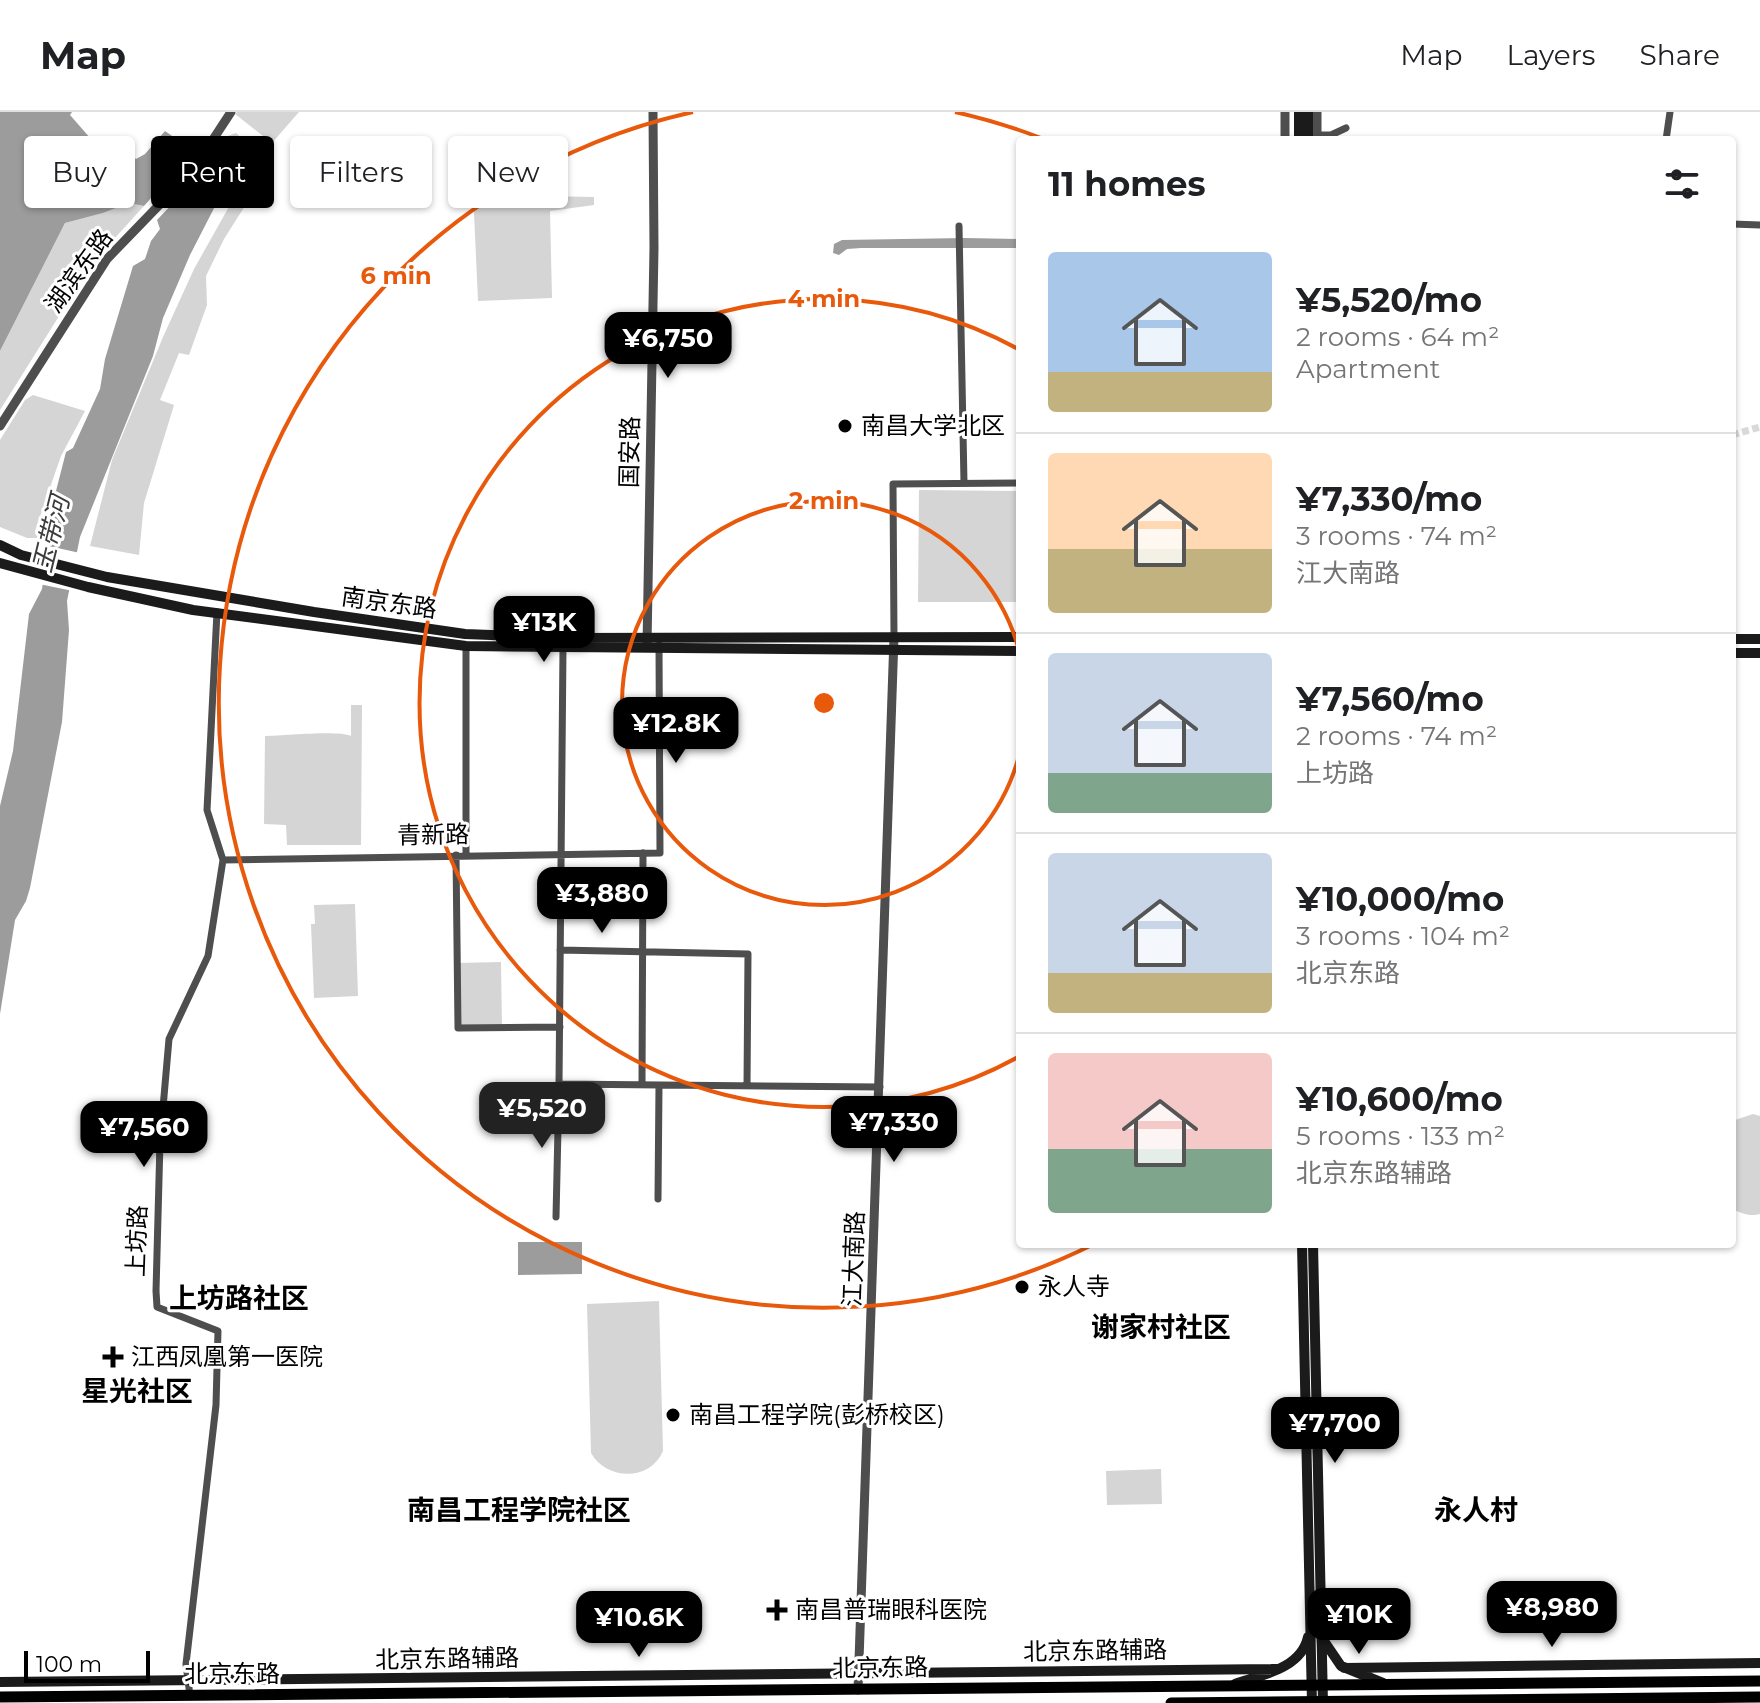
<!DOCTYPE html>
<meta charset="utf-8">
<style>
:root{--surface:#fff;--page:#f2f2f2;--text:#202124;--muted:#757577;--line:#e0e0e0;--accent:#000}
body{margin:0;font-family:Montserrat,"Noto Sans SC",sans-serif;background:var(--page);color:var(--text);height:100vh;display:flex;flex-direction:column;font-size:30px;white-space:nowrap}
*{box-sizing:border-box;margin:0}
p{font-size:26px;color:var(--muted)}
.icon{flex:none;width:44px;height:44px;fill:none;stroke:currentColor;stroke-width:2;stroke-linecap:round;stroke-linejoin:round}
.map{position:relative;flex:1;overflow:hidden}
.side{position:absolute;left:1016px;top:24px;width:720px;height:1112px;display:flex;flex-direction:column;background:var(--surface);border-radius:8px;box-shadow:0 2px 6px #0004}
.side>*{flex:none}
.guide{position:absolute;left:24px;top:24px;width:760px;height:72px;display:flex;gap:16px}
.scale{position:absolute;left:24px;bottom:20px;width:126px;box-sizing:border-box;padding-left:8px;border:4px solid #000;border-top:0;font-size:22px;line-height:28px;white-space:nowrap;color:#000;-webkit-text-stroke:6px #fff;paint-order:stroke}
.price{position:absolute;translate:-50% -68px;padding:0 18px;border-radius:16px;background:var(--accent);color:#fff;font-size:26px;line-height:52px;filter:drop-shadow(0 2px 4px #0008)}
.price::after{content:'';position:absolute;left:50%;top:48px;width:24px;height:18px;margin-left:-12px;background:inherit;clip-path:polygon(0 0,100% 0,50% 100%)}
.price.selected{background:#222;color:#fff}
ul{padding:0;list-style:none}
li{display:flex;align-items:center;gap:24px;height:200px;padding:0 32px}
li+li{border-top:2px solid var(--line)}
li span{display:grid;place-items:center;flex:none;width:224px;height:160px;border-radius:8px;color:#555}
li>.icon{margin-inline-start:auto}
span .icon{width:96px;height:96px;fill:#fffc;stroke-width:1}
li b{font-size:34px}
h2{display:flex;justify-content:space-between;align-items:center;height:96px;padding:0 32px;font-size:34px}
.tag{padding:0 28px;border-radius:8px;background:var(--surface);box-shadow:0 2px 6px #0004;font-size:28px;line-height:72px}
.tag.selected{background:var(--accent);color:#fff}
header{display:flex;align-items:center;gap:48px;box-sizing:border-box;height:112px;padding:0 40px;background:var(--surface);border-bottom:2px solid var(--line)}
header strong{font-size:38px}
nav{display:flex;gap:44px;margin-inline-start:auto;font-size:28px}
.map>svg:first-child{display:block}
.green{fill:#d5d5d5}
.water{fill:#9c9c9c}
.pier{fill:#fff}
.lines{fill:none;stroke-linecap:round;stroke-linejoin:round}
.minor-tunnel{stroke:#d9d9d9;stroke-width:7;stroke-dasharray:7 3.5;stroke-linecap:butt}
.minor{stroke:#4e4e4e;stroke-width:7}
.tertiary{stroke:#4e4e4e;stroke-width:9}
.secondary{stroke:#1b1b1b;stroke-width:10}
.primary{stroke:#000;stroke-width:11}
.ring{fill:none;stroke:#e8590c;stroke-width:4}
.poi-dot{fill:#000;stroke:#fff;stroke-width:3}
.labels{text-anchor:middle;stroke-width:6;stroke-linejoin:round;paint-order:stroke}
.street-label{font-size:24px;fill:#000;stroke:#fff}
.poi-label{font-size:24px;fill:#000;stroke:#fff;text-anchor:start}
.water-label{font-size:26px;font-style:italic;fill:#3d3d3d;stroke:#fff}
.quarter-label{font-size:28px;font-weight:bold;fill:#000;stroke:#fff}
.centre{fill:#e8590c;stroke:#fff;stroke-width:4}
.ring-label{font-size:24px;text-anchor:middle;font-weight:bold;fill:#e8590c;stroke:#fff;stroke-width:6;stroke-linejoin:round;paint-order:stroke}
</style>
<header>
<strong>Map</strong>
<nav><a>Map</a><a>Layers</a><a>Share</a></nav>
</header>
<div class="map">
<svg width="1760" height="1591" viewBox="0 0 1760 1591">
<rect width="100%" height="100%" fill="#fff"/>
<path class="green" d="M237,0H299L272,31L235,2Z
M236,21L251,34L259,56L250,86L224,127L206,164L207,193L189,243L179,241L160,288L174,293L144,391L139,443L90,434L112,348L163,225L194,157L244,68L236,37L228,24Z
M508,73L544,84L594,85V93L550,99L552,186L478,189L473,79Z
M129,91L144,94L93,150L0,298V239L65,111L103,101Z
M33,283L85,299L61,344L35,419L42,422L41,426H27L0,415V328L25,288Z
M919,378L1020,379V490H918Z
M351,593H362L361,733H287L286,713L264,712L265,624C285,624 337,618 351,624Z
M355,792L358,884L314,886L311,812H315L314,793Z
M501,850L502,916H458L457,851Z
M1753,1002L1760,1004V1102C1750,1105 1741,1101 1732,1097V1009Z
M659,1189L663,1339C650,1370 606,1368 591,1341L587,1192Z
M1161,1357L1162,1392L1107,1393L1106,1359Z"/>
<path class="water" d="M0,0H72L70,3L91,27L120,51L132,44L136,47L145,42L165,19L175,26L170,37L180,53L144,94L129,91L103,101L65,111L0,239Z
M209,59L228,69L190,143L163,206L153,244L80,425L67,489L69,518L62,610L30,776L26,789L15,808L0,902V694L13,639L29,502L42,477L49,428L48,410L66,340L73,336L100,277L105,247L133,154L145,147L151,129L160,117L157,108L195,68Z
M965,126L1020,127V136H861L847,137L839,143L833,141L834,132L842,128Z
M518,1130H582V1162L518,1163Z"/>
<path class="pier" d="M44,433L80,441L73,479L39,472Z"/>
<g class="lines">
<path class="minor-tunnel" d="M1732,323L1760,315"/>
<path class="minor" d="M1314,23H1331L1346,16
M1666,28L1670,0
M1732,112L1760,113
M959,114L964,371
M894,525L893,372L1020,371
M466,534V742
M563,536L559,972L880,975
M456,743L458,916L560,915
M223,748L660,741L659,533
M560,838L748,842L747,974
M642,973L643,741
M658,1087L659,973
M556,1105L559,972
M190,1584L186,1552L216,1293L218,1219L157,1195L156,1179L160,1030L169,927L208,844L223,748L207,698L217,500"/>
<path class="tertiary" d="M1285,28V0
M1317,28V0
M0,314L107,147L193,58L231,0
M647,533L654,136L653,0
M858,1578L894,525"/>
<path class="secondary" d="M1299,28V0
M1308,28V0
M0,433L21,443L107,465L314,500L465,522L567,526L1020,525
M0,451L88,475L193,498L466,534L1020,539
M1732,527H1760
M1732,541H1760
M1302,1132L1312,1591
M1313,1132L1323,1591
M1324,1529L1341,1554L1383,1571
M1344,1556L1760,1551
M0,1570L1279,1557
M1235,1572C1261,1563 1301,1557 1308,1525"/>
<path class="primary" d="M0,1585L1760,1569
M1171,1591L1760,1585"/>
</g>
<g class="ring">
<path d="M1020 640A202 202 0 1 1 1020 542"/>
<path d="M1020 944A404 404 0 1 1 1020 238"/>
<path d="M1094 1132A605 605 0 1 1 693 0M955 0A605 605 0 0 1 1041 26"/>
</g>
<g class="poi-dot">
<circle cx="845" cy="314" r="8"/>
<circle cx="1022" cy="1175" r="8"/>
<path d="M109 1233h8v8h8v8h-8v8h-8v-8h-8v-8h8z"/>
<circle cx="673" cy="1303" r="8"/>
<path d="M773 1486h8v8h8v8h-8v8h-8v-8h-8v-8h8z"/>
</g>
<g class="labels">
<g class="street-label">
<text transform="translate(79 159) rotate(-54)" y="8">湖滨东路</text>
<text transform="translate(630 340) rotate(-89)" y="8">国安路</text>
<text transform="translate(389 491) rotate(8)" y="8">南京东路</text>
<text transform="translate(433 723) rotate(-1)" y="8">青新路</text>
<text transform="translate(137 1129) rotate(-88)" y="8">上坊路</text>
<text transform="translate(854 1147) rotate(-88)" y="8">江大南路</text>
<text transform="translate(1095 1539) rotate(-1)" y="8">北京东路辅路</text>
<text transform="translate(447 1547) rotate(-1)" y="8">北京东路辅路</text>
<text transform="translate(880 1556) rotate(-1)" y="8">北京东路</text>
<text x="232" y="1570">北京东路</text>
</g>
<g class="poi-label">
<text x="861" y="322">南昌大学北区</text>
<text x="1038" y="1183">永人寺</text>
<text x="131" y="1253">江西凤凰第一医院</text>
<text x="689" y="1311">南昌工程学院(彭桥校区)</text>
<text x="795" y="1506">南昌普瑞眼科医院</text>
</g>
<g class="water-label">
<text transform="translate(51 422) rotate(-76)" y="9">玉带河</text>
</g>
<g class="quarter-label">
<text x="239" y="1196">上坊路社区</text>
<text x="1161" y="1225">谢家村社区</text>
<text x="137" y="1289">星光社区</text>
<text x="519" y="1408">南昌工程学院社区</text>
<text x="1476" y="1408">永人村</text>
</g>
</g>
<circle cx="824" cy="591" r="12" class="centre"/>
<g class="ring-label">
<text x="396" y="172">6 min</text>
<text x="824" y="195">4 min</text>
<text x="824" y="397">2 min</text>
</g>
</svg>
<div class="scale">100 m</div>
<b class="price" style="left:668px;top:268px">¥6,750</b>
<b class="price" style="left:544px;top:552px">¥13K</b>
<b class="price" style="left:676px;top:653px">¥12.8K</b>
<b class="price" style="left:602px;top:823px">¥3,880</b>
<b class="price selected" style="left:542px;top:1038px">¥5,520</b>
<b class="price" style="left:894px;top:1052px">¥7,330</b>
<b class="price" style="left:144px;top:1057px">¥7,560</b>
<b class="price" style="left:1335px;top:1353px">¥7,700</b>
<b class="price" style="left:1552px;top:1537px">¥8,980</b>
<b class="price" style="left:1359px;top:1544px">¥10K</b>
<b class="price" style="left:639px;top:1547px">¥10.6K</b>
<div class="guide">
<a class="tag">Buy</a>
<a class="tag selected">Rent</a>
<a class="tag">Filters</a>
<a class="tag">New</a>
</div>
<section class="side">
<h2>11 homes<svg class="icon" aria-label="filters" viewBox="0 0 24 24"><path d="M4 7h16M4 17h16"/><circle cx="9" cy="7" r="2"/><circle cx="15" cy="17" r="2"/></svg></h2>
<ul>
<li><span style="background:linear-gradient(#a9c7e8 75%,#c2b280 0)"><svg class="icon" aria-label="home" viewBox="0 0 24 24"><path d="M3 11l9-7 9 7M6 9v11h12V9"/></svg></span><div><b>¥5,520/mo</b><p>2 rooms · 64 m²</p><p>Apartment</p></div></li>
<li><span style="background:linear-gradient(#ffd9b3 60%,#c2b280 0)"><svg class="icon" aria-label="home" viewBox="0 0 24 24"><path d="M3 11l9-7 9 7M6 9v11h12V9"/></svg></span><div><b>¥7,330/mo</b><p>3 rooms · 74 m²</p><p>江大南路</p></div></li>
<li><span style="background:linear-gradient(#c9d6e8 75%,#7fa58c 0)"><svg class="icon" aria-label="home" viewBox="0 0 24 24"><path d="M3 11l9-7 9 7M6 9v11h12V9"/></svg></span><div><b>¥7,560/mo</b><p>2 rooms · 74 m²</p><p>上坊路</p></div></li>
<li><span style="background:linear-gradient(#c9d6e8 75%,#c2b280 0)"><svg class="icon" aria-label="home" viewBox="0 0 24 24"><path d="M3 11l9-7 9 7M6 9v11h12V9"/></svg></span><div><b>¥10,000/mo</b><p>3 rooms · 104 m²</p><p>北京东路</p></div></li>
<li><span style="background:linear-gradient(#f6c9c9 60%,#7fa58c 0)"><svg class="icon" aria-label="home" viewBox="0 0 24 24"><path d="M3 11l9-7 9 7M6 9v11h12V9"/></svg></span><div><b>¥10,600/mo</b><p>5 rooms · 133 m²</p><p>北京东路辅路</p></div></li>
</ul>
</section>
</div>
